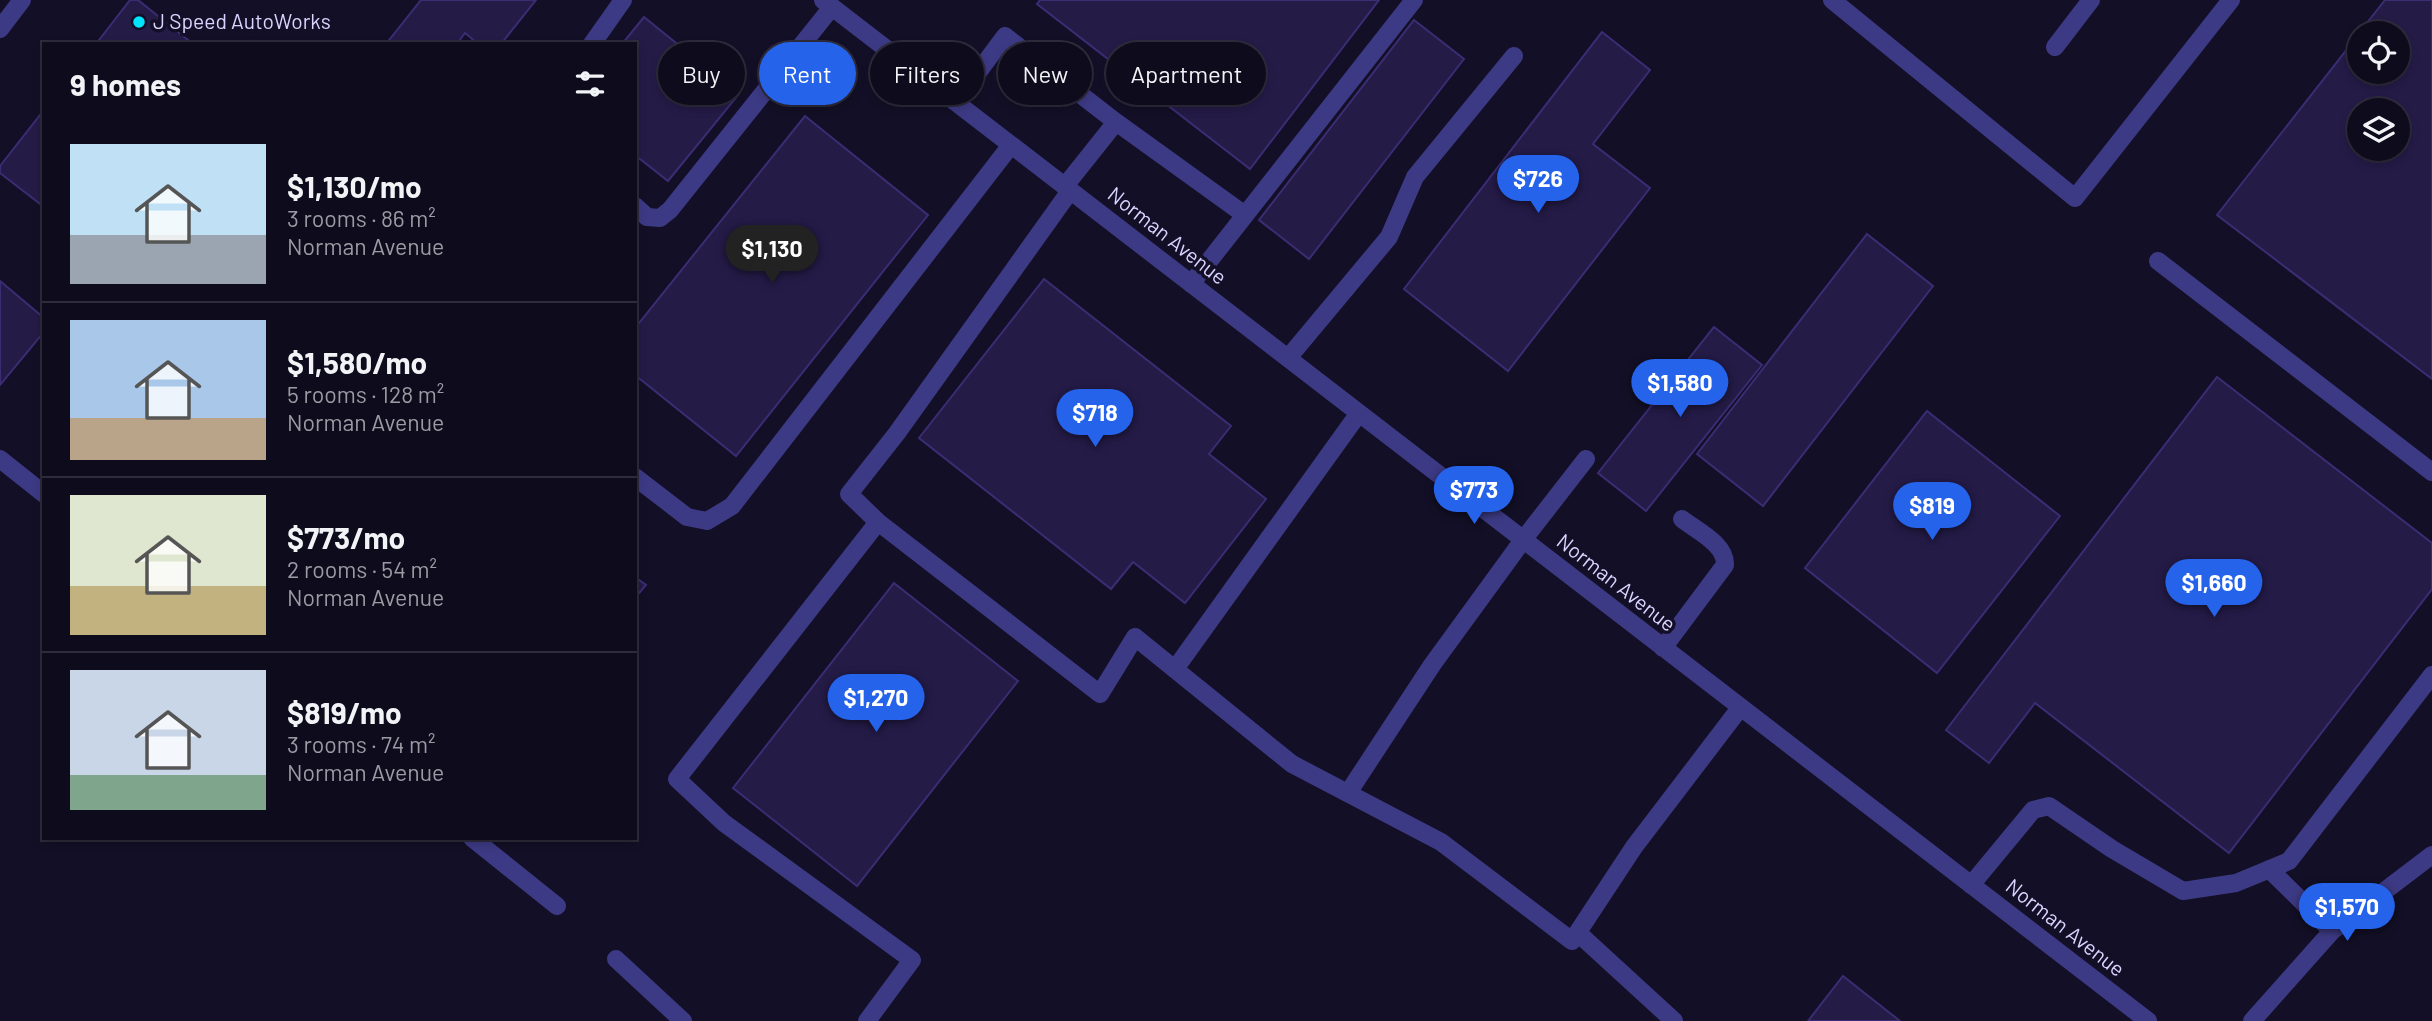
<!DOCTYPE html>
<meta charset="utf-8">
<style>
:root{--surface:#0e0b1c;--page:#171425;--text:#f1f3f6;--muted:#9b9ba3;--line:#2e2b3b;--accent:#2563eb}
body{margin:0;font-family:Barlow,sans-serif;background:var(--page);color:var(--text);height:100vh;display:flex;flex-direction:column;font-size:26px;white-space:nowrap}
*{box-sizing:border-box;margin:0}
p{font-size:23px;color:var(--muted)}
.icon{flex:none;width:38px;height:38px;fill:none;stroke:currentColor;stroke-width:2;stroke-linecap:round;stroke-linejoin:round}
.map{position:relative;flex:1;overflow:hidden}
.sheet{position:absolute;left:42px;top:42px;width:595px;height:798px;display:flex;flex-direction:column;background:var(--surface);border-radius:0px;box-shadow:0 4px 10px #0003,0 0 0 2px var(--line)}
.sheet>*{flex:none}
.hud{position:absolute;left:658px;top:42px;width:665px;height:63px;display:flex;gap:14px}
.buttons{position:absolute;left:2347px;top:21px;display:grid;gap:14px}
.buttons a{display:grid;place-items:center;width:63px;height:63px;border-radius:50%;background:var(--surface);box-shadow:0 4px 10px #0003,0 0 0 2px var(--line);font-size:35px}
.price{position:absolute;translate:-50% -60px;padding:0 16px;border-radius:24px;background:var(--accent);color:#fff;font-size:23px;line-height:46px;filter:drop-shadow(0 2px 4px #0008)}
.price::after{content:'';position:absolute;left:50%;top:42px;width:21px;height:16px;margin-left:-10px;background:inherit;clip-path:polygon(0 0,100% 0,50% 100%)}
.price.selected{background:#222;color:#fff}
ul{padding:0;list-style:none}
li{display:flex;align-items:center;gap:21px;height:175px;padding:0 28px}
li+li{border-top:2px solid var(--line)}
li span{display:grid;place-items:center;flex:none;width:196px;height:140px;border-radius:0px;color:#555}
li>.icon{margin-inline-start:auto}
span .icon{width:84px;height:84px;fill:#fffc;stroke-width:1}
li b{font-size:30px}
h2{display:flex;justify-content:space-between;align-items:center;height:84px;padding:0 28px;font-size:30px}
.pill{padding:0 24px;border-radius:32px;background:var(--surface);box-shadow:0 4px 10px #0003,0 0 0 2px var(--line);font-size:24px;line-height:63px}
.pill.selected{background:var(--accent);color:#fff}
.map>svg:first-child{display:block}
.building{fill:#241b47;stroke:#3b2d73;stroke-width:2;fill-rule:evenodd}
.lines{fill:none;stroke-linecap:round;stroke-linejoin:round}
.minor{stroke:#3d3a85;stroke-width:18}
.poi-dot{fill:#00e5ff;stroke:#130f26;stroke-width:2.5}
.labels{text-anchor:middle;stroke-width:7;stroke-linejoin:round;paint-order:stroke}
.poi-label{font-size:21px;fill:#d9d4ff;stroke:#130f26;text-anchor:start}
.street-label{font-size:21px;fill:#d9d4ff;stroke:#130f26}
</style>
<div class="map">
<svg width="2432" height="1021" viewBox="0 0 2432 1021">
<rect width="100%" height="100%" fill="#130f26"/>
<path class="building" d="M130,0H138L193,44H96Z
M421,0H536L501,44H478L465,33L457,44H386Z
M1040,0H1379L1250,169L1037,4Z
M2385,0H2432V379L2217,215L2359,34V72H2398V33H2359ZM2359,110H2398V149H2359Z
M644,17L739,94L668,181L635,155V44H622Z
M1414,20L1464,59L1309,259L1259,220Z
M1602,32L1650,70L1593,144L1650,188L1508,371L1404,289Z
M44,110V207L0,173V166Z
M805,116L928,215L736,456L635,375V328Z
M1867,234L1933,286L1763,506L1697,454Z
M1044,279L1231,426L1209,454L1266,499L1185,603L1133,562L1111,589L919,438Z
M0,281L44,318V332L0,385Z
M1714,327L1762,365L1646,511L1598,473Z
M2217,377L2432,543V589L2229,853L2035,703L1989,763L1946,730Z
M1927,411L2060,516L1937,673L1805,568Z
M635,577L646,585L635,598Z
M894,583L1018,681L857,886L733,788Z
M1843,976L1900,1021H1808Z"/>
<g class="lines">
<path class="minor" d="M823,0L2148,1021
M1832,0L2075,198L2231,0
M0,29L22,0
M592,44L623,0
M2055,47L2091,0
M956,102L1005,36L1116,122L1245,215
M1065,186L1116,122
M1070,191L897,433L849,494L878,522L1100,694L1135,637L1292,764L1441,842L1572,941L1634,847L1740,708
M635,206L647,217L660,218L670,210L832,7
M2158,261L2432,472
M1191,284L1414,0
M1288,358L1389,237L1415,177L1514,56
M0,459L44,494
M635,477L687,517L707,521L732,506L1011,145
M1663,648L1725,565C1726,544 1697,531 1682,519
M1175,669L1359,413
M1348,793L1432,665L1523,540L1586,459
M472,838L557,906
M2269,869L2332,931
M1971,885L2033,810L2049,806L2112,849L2183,891L2236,883L2289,861L2432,675
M1578,933L1674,1021
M616,959L683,1021
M867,1021L912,960L724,823L677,779L878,522
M2252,1021L2332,931L2432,855"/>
</g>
<circle class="poi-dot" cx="139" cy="22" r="7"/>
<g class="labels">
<g class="poi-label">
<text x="153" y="29">J Speed AutoWorks</text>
</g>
<g class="street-label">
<text transform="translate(1167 236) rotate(38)" y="7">Norman Avenue</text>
<text transform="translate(1616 583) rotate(38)" y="7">Norman Avenue</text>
<text transform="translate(2065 928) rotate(38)" y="7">Norman Avenue</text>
</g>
</g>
</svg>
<div class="buttons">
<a><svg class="icon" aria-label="locate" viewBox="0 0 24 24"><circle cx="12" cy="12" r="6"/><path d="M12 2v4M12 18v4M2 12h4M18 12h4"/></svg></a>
<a><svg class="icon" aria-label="layers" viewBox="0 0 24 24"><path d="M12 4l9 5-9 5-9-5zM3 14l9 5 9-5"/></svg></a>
</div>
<b class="price" style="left:1538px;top:215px">$726</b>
<b class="price selected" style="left:772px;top:285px">$1,130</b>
<b class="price" style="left:1680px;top:419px">$1,580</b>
<b class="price" style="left:1095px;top:449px">$718</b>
<b class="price" style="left:1474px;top:526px">$773</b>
<b class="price" style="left:1932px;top:542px">$819</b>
<b class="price" style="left:2214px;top:619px">$1,660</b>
<b class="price" style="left:876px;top:734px">$1,270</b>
<b class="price" style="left:2347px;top:943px">$1,570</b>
<div class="hud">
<a class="pill">Buy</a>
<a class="pill selected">Rent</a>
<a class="pill">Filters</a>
<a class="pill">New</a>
<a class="pill">Apartment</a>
</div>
<section class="sheet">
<h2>9 homes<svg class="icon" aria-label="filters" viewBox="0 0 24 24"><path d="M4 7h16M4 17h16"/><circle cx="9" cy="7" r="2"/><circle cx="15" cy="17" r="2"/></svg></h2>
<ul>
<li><span style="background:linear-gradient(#bfe0f5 65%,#9aa5b1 0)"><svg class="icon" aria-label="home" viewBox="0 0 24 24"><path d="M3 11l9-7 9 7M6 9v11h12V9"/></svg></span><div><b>$1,130/mo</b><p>3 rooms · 86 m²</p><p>Norman Avenue</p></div></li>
<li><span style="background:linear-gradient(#a9c7e8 70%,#b9a48a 0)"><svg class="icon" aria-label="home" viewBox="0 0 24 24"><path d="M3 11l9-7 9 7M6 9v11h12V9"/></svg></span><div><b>$1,580/mo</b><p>5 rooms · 128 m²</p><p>Norman Avenue</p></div></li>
<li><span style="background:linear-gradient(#dfe7d0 65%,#c2b280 0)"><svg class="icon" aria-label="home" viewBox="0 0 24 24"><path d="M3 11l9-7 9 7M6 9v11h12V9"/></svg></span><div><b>$773/mo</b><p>2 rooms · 54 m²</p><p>Norman Avenue</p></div></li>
<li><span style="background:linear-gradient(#c9d6e8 75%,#7fa58c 0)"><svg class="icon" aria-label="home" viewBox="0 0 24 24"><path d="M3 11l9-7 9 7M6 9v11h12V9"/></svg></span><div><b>$819/mo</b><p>3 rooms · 74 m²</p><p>Norman Avenue</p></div></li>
</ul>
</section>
</div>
